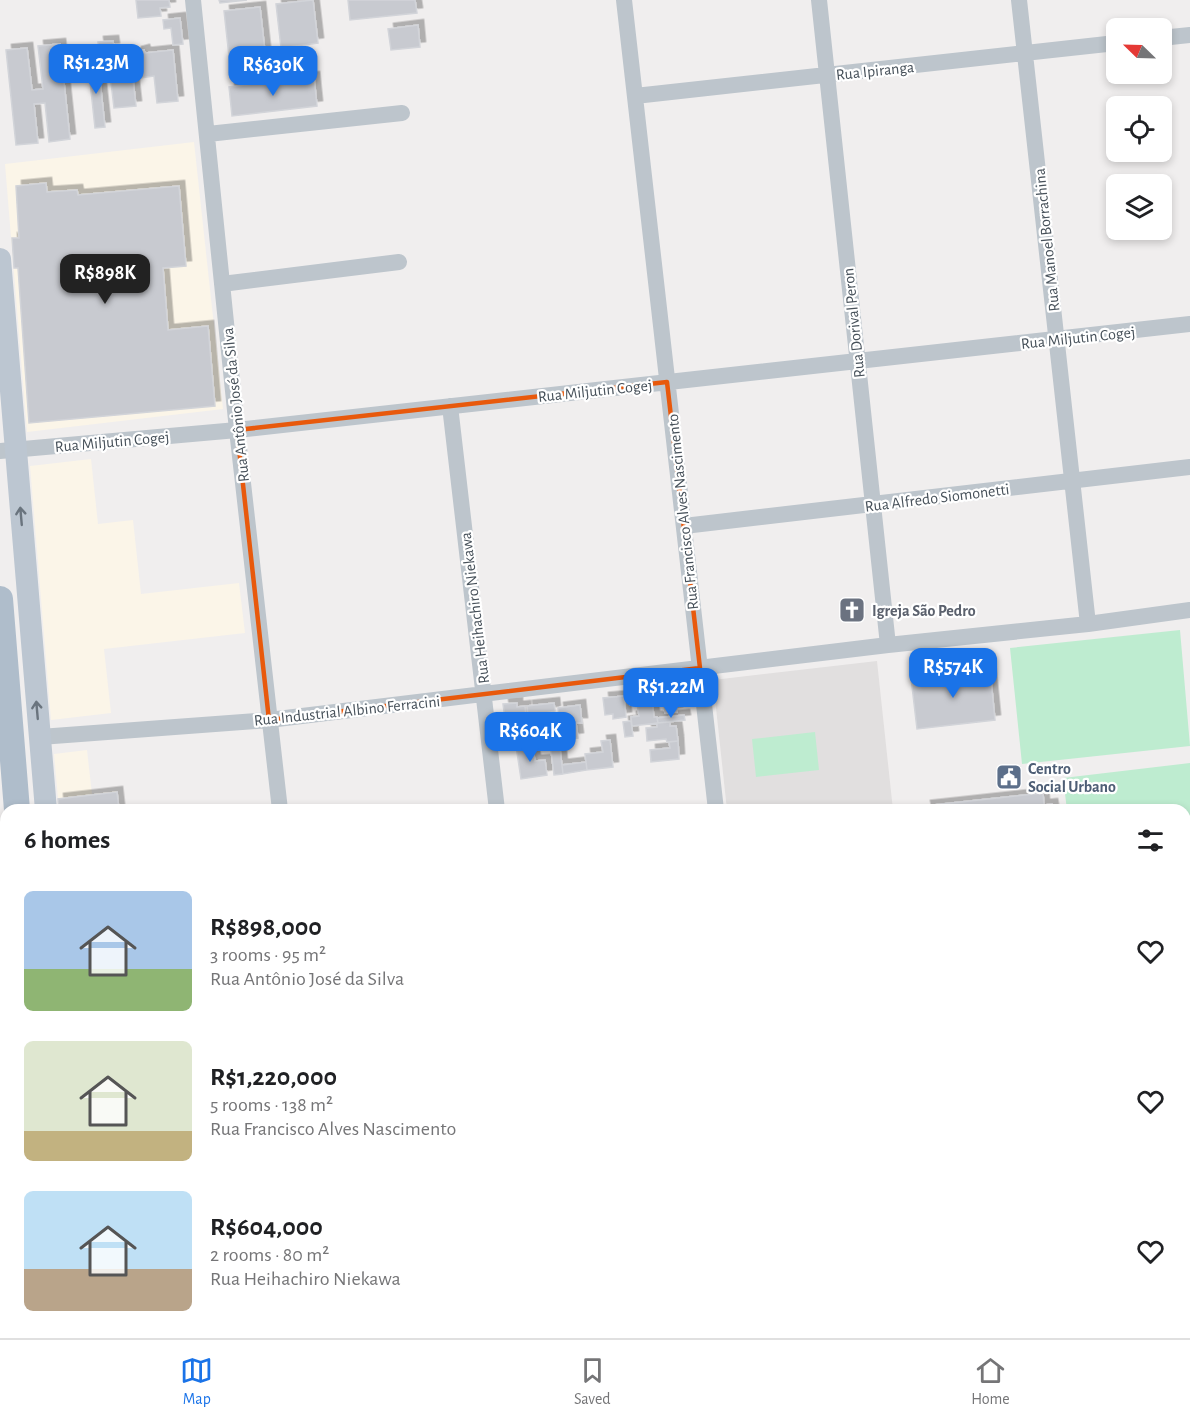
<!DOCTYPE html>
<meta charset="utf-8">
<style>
:root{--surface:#fff;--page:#f2f2f2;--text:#202124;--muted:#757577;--line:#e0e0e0;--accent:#1a73e8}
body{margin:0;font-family:"Alegreya Sans",sans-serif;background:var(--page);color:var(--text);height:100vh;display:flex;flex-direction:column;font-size:22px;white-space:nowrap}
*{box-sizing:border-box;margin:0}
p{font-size:20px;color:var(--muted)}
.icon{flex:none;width:33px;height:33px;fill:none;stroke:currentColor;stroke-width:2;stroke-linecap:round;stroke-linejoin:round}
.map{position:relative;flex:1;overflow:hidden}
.side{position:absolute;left:0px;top:804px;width:1191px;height:534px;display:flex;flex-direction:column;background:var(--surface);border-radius:18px 18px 0 0;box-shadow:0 3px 9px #0003}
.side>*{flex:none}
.needle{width:39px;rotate:293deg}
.controls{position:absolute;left:1106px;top:18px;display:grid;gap:12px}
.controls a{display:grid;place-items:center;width:66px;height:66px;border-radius:9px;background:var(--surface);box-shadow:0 3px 9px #0003;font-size:30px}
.price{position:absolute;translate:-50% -51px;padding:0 14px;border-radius:12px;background:var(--accent);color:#fff;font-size:20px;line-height:39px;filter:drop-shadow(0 2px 3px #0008)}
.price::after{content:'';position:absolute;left:50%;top:36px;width:18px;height:14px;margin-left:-9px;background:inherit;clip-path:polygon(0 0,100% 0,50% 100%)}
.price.selected{background:#222;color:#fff}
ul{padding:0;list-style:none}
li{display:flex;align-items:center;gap:18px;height:150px;padding:0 24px}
li span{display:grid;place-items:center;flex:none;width:168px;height:120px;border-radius:9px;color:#555}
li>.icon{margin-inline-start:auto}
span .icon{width:72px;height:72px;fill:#fffc;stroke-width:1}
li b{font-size:26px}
h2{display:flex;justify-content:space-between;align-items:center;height:72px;padding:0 24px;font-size:26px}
.tabs{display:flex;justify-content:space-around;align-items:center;height:84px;border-top:2px solid var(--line);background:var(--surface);font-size:16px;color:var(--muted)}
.tabs a{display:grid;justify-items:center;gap:3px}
.tabs .selected{color:var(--accent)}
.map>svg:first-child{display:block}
.commercial{fill:#fbf5e8}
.education{fill:#e1dfdf}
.green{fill:#beecd0}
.building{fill:#c8cad0;stroke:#d2d4d9;stroke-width:1.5;filter:url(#shadow)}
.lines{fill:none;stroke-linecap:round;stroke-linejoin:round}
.street{stroke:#bdc5cc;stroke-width:16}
.secondary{stroke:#bcc6d1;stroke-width:22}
.primary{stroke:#afbdcb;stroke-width:26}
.oneway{stroke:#6a747e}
.marked{fill:none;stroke:#e8590c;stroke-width:4.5;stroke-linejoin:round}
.labels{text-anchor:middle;stroke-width:4.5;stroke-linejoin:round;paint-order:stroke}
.street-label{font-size:16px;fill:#47515a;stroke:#fff}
.worship-label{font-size:16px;font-weight:bold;fill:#5b616d;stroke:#fff;text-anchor:start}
.service-label{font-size:16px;font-weight:bold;fill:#4e5e75;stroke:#fff;text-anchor:start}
</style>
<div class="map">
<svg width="1190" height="1338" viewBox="0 0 1190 1338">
<defs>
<filter id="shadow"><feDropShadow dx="5.5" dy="-5.5" stdDeviation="0" flood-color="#0004"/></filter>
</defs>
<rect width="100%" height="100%" fill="#f0eeee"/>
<path class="commercial" d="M194,142L223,409L27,432L5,164Z
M91,459L98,524L133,520L141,594L239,583L245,633L104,649L111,713L51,720L30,466Z
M87,750L92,794L116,791L118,810H59L54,754Z
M0,1101L6,1172V1322H0Z"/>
<path class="education" d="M877,661L893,810H727L713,680Z"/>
<path class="green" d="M1180,630L1190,746L1022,764L1010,648Z
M815,732L819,770L756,777L752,739Z
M1190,763V885L1185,886V810H1067L1063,778Z"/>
<path class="building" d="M136,0H169L170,7L160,8L161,16L138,18Z
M219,0H247L220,3Z
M313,0L318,43L281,48L276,4Z
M348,0H415L417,13L350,20Z
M260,7L267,70L231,75L224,11Z
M180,18L183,44L173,45L171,28L164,29L163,20Z
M418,25L420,47L391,50L388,29Z
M113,41L114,48L99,49L98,42Z
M60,44L70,139L49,142L45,103L34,104L38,143L16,145L6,50L27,48L32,90L43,89L38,46Z
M144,50L145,53L173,50L178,101L157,103L154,76L133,79L136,106L114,108L108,57L136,54V52Z
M98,62L105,127L95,128L88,63Z
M314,77L317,106L232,116L229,87Z
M46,183L47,192L77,190L78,195L179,186L186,266L163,268L168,330L208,326L215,406L29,423L18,268H14L12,238H19L16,186Z
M990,670L995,720L917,729L911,678Z
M681,687L682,696H676L677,712L665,713L662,689Z
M651,693L654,717H657L658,723L632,726L631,717L639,716L637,704L630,705L629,695Z
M624,696L626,717L613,719V714L605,715L603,698Z
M517,703V707L525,706L527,731H530L531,739L505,741V735L513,734L512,718L505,719L503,704Z
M554,703L555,711L545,713L547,727L556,726L557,736L531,739L527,706Z
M580,705L582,723H576L578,738L562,740L558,708Z
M684,715L685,720L658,723L657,718Z
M631,721L633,736L625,737L623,722Z
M670,722V726H676L678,741L667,742L666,739L647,741L646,728L657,727V723Z
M610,740L613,767L587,770L585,754L603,752L601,741Z
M678,741L679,759L651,762L650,750L670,748L669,742Z
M532,744L535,761L545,760L547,775L521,779L516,746Z
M560,749L563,774L554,775L551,750Z
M586,762L587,770L563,774L562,765Z
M117,792L119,810H59L58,799Z
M1043,793L1044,805L1052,804L1053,810H926L925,806Z
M2,1135L6,1179L2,1180L3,1192H0V1136Z
M0,1288H2L6,1321H0Z
M1045,1332H1062L1070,1338H1041Z
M1062,1332H1074L1070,1338Z"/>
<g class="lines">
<path class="street" d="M193,0L237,430L280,810
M624,0L716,810
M819,0L888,645
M1019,0L1088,624
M1161,38L1190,35
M635,96L1116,43
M208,134L402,113
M222,284L399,262
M450,406L497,810
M0,451L237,430L1190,324
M684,526L1190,467
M40,737L269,720L888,645L1088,624L1190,610
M1185,907L1190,906
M0,1075L6,1074
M1185,1298L1190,1303
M344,1332L345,1338
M558,1332L559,1338
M776,1332V1338"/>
<path class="secondary" d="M0,259L46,810
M0,933L6,998
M1185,1224L1190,1216
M89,1332V1338
M0,1338L45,1332
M1104,1338L1108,1332"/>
<path class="primary" d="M0,599L17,810
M61,1332V1338"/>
</g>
<defs><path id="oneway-shaft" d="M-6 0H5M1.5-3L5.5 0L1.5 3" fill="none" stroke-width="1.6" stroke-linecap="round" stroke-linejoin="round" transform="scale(1.5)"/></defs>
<g class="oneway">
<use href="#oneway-shaft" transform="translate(21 516) rotate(-95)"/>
<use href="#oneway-shaft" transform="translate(37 710) rotate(-95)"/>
</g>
<path class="marked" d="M667,382L700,668L269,720L237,430Z"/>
<defs>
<symbol id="church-square" viewBox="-11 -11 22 22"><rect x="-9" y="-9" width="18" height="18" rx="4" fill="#6b7280" stroke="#fff"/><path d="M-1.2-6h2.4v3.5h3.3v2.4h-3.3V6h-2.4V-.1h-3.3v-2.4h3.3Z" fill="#fff"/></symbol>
<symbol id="civic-square" viewBox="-11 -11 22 22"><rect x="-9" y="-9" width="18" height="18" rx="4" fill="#5c6f8a" stroke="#fff"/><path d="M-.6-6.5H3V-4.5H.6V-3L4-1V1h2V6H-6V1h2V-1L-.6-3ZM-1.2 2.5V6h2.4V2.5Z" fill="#fff"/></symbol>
</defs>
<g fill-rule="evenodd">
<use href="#church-square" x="837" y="595" width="30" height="30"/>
<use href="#civic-square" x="994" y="762" width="30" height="30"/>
</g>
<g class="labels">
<g class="street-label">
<text transform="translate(875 70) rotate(-6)" y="6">Rua Ipiranga</text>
<text transform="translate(1046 240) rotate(-96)" y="6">Rua Manoel Borrachina</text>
<text transform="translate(853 323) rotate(-96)" y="6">Rua Dorival Peron</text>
<text transform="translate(1078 337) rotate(-6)" y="6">Rua Miljutin Cogej</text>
<text transform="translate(595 390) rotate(-6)" y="6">Rua Miljutin Cogej</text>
<text transform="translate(235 405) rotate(-96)" y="6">Rua Antônio José da Silva</text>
<text transform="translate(112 441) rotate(-5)" y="6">Rua Miljutin Cogej</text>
<text transform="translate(937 497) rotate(-7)" y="6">Rua Alfredo Siomonetti</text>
<text transform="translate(682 512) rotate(-96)" y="6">Rua Francisco Alves Nascimento</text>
<text transform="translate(474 608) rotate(-97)" y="6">Rua Heihachiro Niekawa</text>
<text transform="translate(347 710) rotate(-6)" y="6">Rua Industrial Albino Ferracini</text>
</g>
<g class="worship-label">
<text x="872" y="616">Igreja São Pedro</text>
</g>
<g class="service-label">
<text x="1028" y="774">Centro<tspan x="1028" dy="18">Social Urbano</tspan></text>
</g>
</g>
</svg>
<div class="controls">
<a><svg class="needle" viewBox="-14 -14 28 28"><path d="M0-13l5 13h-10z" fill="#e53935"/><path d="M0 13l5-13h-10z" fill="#757577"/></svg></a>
<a><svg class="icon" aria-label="locate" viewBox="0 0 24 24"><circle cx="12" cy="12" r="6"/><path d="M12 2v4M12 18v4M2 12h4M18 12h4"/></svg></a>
<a><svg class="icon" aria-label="layers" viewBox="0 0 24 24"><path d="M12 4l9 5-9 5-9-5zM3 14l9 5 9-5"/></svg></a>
</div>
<b class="price" style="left:96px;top:95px">R$1.23M</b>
<b class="price" style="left:273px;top:97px">R$630K</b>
<b class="price selected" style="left:105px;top:305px">R$898K</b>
<b class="price" style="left:953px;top:699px">R$574K</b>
<b class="price" style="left:671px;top:719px">R$1.22M</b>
<b class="price" style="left:530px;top:763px">R$604K</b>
<section class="side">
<h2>6 homes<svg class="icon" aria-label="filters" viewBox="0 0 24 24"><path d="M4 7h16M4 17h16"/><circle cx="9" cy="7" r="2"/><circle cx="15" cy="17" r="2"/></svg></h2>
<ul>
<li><span style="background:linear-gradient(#a9c7e8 65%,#8fb573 0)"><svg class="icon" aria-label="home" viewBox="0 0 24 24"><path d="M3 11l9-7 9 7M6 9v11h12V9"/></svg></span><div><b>R$898,000</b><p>3 rooms · 95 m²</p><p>Rua Antônio José da Silva</p></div><svg class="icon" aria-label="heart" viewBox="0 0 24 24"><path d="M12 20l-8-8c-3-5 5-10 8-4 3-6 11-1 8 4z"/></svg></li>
<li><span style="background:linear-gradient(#dfe7d0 75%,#c2b280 0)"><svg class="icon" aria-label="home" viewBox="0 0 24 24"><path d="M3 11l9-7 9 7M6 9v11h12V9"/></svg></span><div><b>R$1,220,000</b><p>5 rooms · 138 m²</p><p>Rua Francisco Alves Nascimento</p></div><svg class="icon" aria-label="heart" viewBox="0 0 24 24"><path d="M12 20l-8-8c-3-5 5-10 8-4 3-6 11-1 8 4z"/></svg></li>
<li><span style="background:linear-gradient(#bfe0f5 65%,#b9a48a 0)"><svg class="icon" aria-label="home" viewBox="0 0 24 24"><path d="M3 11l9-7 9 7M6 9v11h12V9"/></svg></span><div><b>R$604,000</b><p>2 rooms · 80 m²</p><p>Rua Heihachiro Niekawa</p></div><svg class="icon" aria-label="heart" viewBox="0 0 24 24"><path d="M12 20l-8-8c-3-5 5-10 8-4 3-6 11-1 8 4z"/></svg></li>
</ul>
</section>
</div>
<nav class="tabs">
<a class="selected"><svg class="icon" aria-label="map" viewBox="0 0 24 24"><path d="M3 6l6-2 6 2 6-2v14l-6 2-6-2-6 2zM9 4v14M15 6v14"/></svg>Map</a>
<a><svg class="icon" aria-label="saved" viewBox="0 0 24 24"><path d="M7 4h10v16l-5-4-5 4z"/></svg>Saved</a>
<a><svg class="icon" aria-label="home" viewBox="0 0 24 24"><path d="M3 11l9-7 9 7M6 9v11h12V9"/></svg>Home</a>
</nav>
